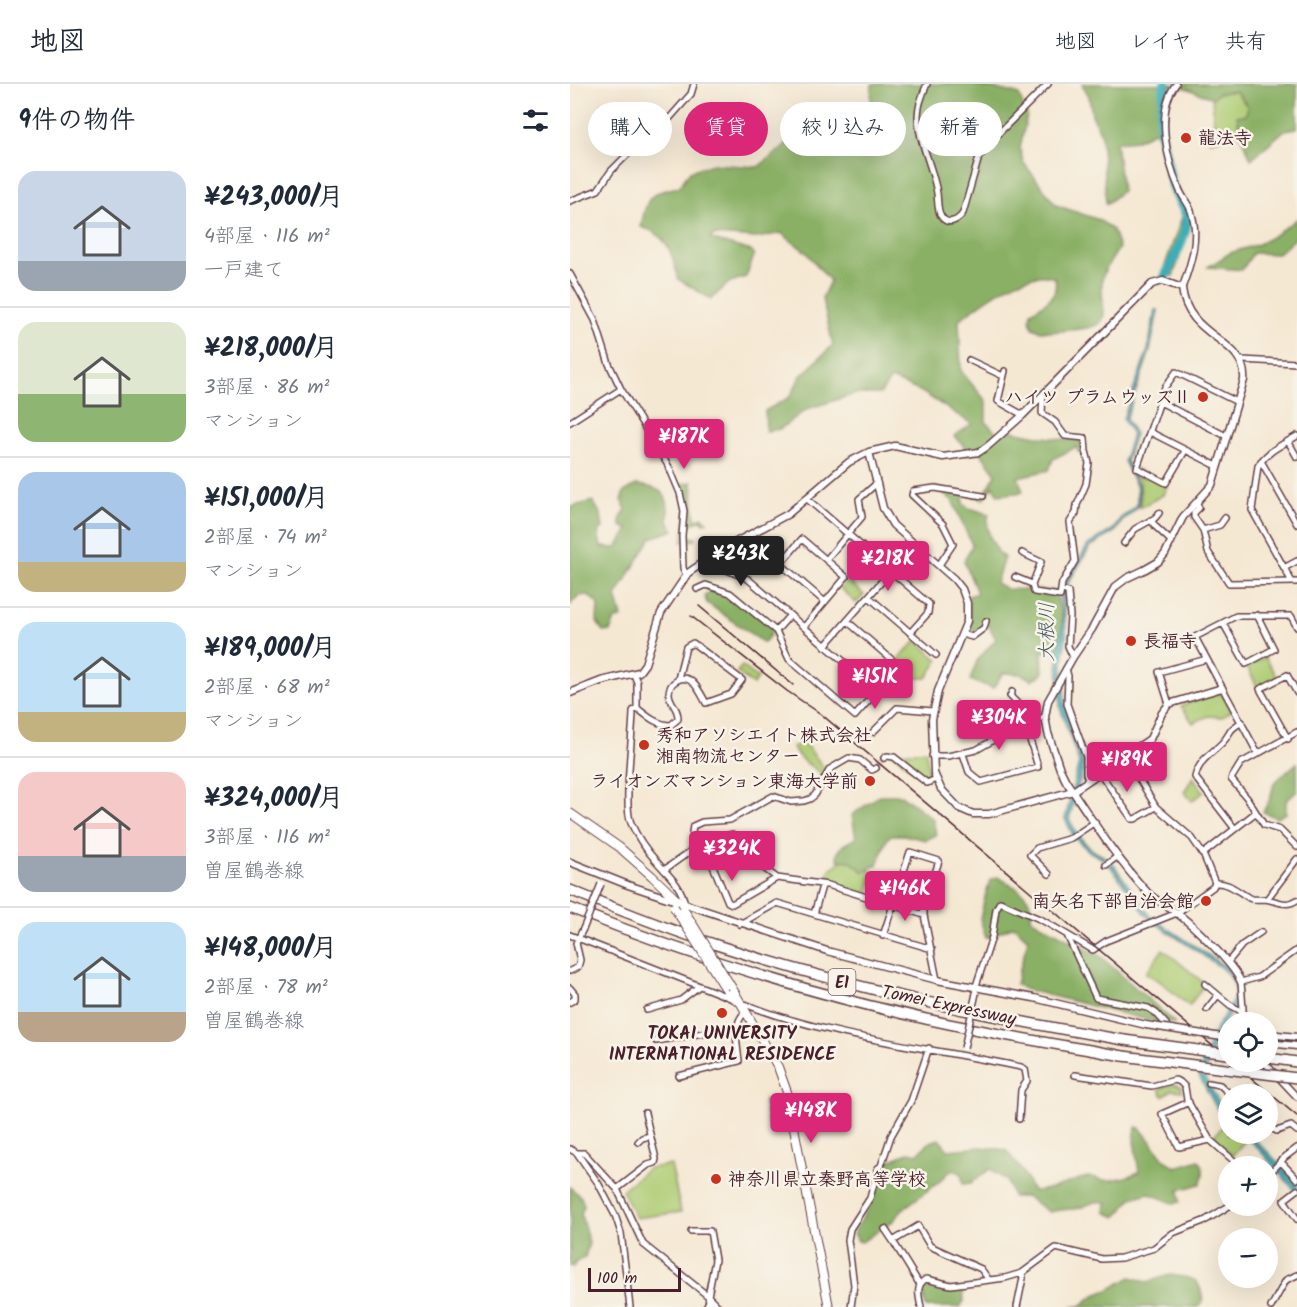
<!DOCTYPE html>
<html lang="ja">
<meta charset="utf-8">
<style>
:root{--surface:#fff;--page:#f6f6f7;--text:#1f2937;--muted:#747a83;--line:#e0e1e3;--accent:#db2777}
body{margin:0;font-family:Kalam,"Klee One",sans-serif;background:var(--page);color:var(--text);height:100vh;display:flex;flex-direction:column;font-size:22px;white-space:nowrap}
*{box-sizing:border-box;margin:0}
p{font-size:20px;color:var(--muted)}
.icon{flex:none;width:33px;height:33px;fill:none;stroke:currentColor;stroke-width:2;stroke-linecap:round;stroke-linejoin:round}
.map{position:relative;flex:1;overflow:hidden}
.drawer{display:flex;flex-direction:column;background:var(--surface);width:570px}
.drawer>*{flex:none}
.hud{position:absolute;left:18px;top:18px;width:570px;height:54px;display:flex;gap:12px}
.buttons{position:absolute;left:648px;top:928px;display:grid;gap:12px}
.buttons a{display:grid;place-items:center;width:60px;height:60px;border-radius:50%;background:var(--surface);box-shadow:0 6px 24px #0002;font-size:30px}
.scale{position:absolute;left:18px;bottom:15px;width:93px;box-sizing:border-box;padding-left:6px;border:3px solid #4a1f2b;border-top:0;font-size:16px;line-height:21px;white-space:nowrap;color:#4a1f2b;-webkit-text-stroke:4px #f7f3e8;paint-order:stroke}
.price{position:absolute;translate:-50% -51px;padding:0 14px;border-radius:6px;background:var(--accent);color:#fff;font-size:20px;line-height:39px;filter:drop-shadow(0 2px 3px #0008)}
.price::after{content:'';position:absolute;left:50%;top:36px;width:18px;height:14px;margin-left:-9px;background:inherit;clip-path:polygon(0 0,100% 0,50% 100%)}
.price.selected{background:#222;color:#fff}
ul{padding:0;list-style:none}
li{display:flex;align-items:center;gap:18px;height:150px;padding:0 18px}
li+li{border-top:2px solid var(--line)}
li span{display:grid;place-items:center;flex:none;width:168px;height:120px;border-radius:18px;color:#555}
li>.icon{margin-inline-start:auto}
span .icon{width:72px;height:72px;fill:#fffc;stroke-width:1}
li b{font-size:26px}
h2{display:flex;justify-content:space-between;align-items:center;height:72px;padding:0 18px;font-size:26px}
.pill{padding:0 21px;border-radius:27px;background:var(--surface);box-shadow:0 6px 24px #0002;font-size:21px;line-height:54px}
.pill.selected{background:var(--accent);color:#fff}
header{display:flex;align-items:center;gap:36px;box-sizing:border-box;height:84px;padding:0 30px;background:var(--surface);border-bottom:2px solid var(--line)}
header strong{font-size:28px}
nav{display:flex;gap:33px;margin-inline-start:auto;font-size:21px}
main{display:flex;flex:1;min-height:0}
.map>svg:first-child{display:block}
.green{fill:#aecc73;stroke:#7c764f;stroke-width:1.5}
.forest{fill:#8ab065;stroke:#6a6848;stroke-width:1.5}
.water{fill:#3daeb7;stroke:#446671;stroke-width:1.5}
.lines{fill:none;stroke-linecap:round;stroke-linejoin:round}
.river{stroke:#3daeb7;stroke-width:10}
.minor-tunnel{stroke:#d3c0b1;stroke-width:5;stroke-dasharray:5 2.5;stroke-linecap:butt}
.minor-casing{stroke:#643d44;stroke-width:8}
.tertiary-casing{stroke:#643d44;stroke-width:9}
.secondary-casing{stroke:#643d44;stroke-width:10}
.motorway-casing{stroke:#643d44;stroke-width:12}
.minor{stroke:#fff;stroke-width:5}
.tertiary{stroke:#fff;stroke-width:6}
.secondary{stroke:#fff;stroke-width:8}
.motorway{stroke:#fff;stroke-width:9}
.rail{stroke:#4a1f2b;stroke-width:1.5}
.minor-bridge-casing{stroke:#643d44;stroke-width:8;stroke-linecap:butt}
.tertiary-bridge-casing{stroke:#643d44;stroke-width:9;stroke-linecap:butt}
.secondary-bridge-casing{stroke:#643d44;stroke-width:10;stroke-linecap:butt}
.motorway-bridge-casing{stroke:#643d44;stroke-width:12;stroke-linecap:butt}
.minor-bridge{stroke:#fff;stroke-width:5}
.tertiary-bridge{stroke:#fff;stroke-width:6}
.secondary-bridge{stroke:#fff;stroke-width:8}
.motorway-bridge{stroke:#fff;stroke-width:9}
.poi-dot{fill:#c8321e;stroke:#f7f3e8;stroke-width:2}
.labels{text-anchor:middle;stroke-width:5;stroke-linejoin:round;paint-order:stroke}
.shield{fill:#f7f3e8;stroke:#7e5f64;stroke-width:1.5}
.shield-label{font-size:16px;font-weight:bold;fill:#4a1f2b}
.poi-label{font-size:18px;font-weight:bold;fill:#4a1f2b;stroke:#f7f3e8;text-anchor:start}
.street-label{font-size:18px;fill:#4a1f2b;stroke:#f7f3e8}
.water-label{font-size:20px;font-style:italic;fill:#455863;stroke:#f7f3e8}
</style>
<header>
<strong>地図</strong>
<nav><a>地図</a><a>レイヤ</a><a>共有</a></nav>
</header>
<main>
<section class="drawer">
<h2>9件の物件<svg class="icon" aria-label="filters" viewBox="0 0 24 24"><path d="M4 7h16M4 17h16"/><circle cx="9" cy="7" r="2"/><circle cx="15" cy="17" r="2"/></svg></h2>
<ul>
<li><span style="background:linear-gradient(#c9d6e8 75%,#9aa5b1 0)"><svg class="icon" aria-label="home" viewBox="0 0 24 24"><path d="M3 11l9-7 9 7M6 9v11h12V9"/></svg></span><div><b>¥243,000/月</b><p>4部屋 · 116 m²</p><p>一戸建て</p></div></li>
<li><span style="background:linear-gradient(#dfe7d0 60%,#8fb573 0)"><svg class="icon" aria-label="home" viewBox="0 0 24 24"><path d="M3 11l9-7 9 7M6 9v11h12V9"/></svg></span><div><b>¥218,000/月</b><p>3部屋 · 86 m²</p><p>マンション</p></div></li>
<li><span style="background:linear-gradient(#a9c7e8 75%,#c2b280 0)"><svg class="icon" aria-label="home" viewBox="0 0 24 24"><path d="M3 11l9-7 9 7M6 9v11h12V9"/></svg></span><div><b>¥151,000/月</b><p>2部屋 · 74 m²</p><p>マンション</p></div></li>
<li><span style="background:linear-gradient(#bfe0f5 75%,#c2b280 0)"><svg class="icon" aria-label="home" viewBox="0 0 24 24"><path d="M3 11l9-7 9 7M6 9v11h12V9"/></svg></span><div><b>¥189,000/月</b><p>2部屋 · 68 m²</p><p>マンション</p></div></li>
<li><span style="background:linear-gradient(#f6c9c9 70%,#9aa5b1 0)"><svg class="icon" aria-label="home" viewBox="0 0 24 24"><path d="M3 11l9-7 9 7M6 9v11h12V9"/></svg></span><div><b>¥324,000/月</b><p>3部屋 · 116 m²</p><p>曽屋鶴巻線</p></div></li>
<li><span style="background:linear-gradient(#bfe0f5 75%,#b9a48a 0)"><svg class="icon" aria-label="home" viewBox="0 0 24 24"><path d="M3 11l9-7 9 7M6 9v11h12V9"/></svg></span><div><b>¥148,000/月</b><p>2部屋 · 78 m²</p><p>曽屋鶴巻線</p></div></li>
</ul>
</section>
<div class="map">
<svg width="727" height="1223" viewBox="0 0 727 1223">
<rect width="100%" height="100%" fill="#f7f3e8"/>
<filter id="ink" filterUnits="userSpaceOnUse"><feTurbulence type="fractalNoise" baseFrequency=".0167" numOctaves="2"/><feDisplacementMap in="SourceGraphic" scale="12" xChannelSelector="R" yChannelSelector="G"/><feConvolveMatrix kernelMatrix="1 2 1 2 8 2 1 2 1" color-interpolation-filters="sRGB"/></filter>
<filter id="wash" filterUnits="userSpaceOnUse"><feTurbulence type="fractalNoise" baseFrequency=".008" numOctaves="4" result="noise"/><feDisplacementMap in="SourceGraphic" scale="24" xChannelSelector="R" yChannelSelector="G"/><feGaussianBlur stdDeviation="1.35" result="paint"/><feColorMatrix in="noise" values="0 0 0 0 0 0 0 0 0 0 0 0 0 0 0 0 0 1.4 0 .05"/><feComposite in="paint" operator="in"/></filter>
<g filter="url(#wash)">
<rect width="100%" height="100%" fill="#f5e8d3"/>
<path class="green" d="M665,7L678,23L676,31L668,32L670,49L640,57L637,50L644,39L642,14L649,9Z
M566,385L597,402L593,411L571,423L570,400Z
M276,498H279L294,511L286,519L270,504Z
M346,557L368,576L357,594H346L327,577Z
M695,573L707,594L688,604L677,583Z
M172,582L188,594L183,601L167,588Z
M649,609L653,612L661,627L652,633L638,632L623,639L611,622Z
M234,659L256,686L254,688L250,689C240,681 228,675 222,663Z
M356,666L359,691L355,695L323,670Z
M623,693L634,708L622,717L614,708Z
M281,770L299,787L305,788L297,811L257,798L260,785Z
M593,865L635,900L619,922L591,898L576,889Z
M604,1000L611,1002L612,1007L602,1006L593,1012L589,1005Z
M654,1041L658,1045V1050H665L675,1057L662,1072L643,1053Z
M101,1081L111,1128L66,1134L52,1106L79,1084Z"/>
<path class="forest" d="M302,0H402C418,6 433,4 449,11L457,31L450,64L453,78L486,121L529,136L543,146L549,164C544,173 532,187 532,197C530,230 549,243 500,246C487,247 475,250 463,244L460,236L461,228C475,219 489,213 485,194C456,182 412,219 389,236L391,287L416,317V338L430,352L438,346L472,353L510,357L513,367L509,369L506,363L483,375L479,386L448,393L453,408L428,411L423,402L414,415L394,410L393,420L399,424L419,430C414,447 422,458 431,472L434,473L426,499L437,505L485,507L492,532L491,564L472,568L473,590L462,596L451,590L433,589L423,604L400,596L407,577L426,555L418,541L396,549L400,532L398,512L407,509L394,477L402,461L382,416L365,404L414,411L426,390L410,368L396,371L393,361L384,352L402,340L352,308L321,295L310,310H285L237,325L210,345L196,347L195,327L220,313L230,293L263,261L252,214L260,197L236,168L211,149L187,154L144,151L140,155L182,167L184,172L176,193L160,198L141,215L108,195C103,171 98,150 71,143C77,113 78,109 109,103L120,87L143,80L188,83L222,56L226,45L247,34H255L268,45L300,31Z
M512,0H603C593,17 591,23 594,43L567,56L546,58L552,107L536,120L531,50L522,31L519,12Z
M605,0H727V44L715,46L681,75L670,49L667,32L676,31L678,23L666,7L649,9L642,14Z
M617,119L623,135L603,192L592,190Z
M727,135V153L707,170L683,169L672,186L638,183L660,169L689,160L703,152Z
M122,398L125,436L133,433L137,438L134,439L132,436L119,441L118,453H126L125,456L112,458L116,427L112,400Z
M66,401C93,403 100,410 98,438L104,446L81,454L46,512L52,533L45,536L40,547L33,548L27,538L28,520L18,511L8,512L0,521V423L23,417L31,431L33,444L28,447L31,463L47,464L58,445L51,442L50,436L56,425L51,416L54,408Z
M146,504L160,509L206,547L202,548L194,559L137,519L134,511Z
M727,679V707L716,717V729L707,734L693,728L700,715L704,699Z
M310,711H331L363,735L366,751L356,756L334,751H321L317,755L308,780L294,788L280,777L268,776L267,770L273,761L286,754L282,731Z
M428,793C447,805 464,809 461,835L530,872L605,939L578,936L454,905L446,900L458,855L444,842L416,854L410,835L416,809L421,796Z
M566,1043L570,1044L595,1076L606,1083L629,1076C635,1084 634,1091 630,1100L609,1106L610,1118L603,1119L578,1109L562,1114L546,1133L535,1128L536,1118C524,1115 515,1124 504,1125C495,1125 488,1126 479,1128L457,1113H443L437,1097L420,1085L401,1099L393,1100L391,1089L382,1085L369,1098L333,1125L323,1137L292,1158L288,1157L284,1149L305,1112L310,1088L321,1076L340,1068L347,1070L360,1058L369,1055L378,1066L411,1063L436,1066L453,1088L463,1107C483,1107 499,1097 518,1093C523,1092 527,1095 532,1096C543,1097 559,1093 569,1088L564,1057Z
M0,1103L11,1113L14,1121L11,1131L19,1159L15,1173L6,1178L3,1183L0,1182Z
M600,1191C624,1195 630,1192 633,1218L629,1223H501L510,1222L525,1211L538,1206L561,1193L577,1198Z
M366,1200L380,1205L393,1206L394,1217L390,1223H356L353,1209L355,1203Z"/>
<path class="water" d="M585,226H588L580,267L556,335L565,350L556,377L569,402V422L552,437L546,447L520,463L497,501L494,514L496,552L493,580L495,621L513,677V685L499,735C505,747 512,758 523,766C530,771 537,773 543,780L582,834L652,880L662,889L667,898L669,909L666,921L649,947L634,992L658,1034V1041L652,1034L628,990C634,976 639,961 645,947C657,921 681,908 650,883L579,835L541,783L533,775L520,768L509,758L503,751L495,735L509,679L490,623L488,573L493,532L490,514L494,501L518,461L544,445L550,435L567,421V403L554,377L562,350L553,335L578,266Z
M207,1015L211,1038L198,1040L194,1017Z
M670,1050H678L699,1069L727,1100V1109L686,1062Z"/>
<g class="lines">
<path class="river" d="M595,193L610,162L615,147L617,132L602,102L591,50L590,37L595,0"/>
</g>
</g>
<g filter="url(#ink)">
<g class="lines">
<path class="minor-tunnel" d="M306,684L314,674"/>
<defs>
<path id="minor" d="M357,0C353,9 348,21 348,32C348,57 363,83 367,109C368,116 367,126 371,132C377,142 388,137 393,129L409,73L432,46L478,0
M606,0C585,27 597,78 610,107C613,114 619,120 621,127C630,153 621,180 612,204
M0,117L28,106L41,87L75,53L90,45L121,10L124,0
M0,190L25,236L39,280L51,305L99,383L110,409L114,427L112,452L113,484L116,491
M399,276L433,292
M672,276L727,279
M435,287L428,317L453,331
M590,318L656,352
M0,338L51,305
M580,348L647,382
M718,357L727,373
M615,367L596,399L567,384L595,303L606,288L667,318
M691,377L727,440
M236,414L359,520L358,529L340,549
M627,419L629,424L624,429V433L633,446L638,468L659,499L727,498
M581,436L586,443L601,457
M633,446L650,441L655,434
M178,452L255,518
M554,459L565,445L585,434L589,429
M452,469L471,478L462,501L464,508L490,512L492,499L505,477L500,438L506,429L507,421L516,400L519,379L516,367L515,354L495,352L485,338L472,329L473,310
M134,476L178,495L307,606
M256,476L292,433L289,415L307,399
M211,479L232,455L276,493L234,543
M369,481L383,460L373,440L342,411L343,407L365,404L413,412
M714,484L727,477
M445,493L462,500
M722,498L682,426L688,382C697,367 712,361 727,352
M127,505L136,501L160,509L206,547L219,575L285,632L329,582L277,537
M492,506L498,508L500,532L498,562L503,573
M299,513L366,571
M653,539L676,580L704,565L687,531
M206,547L220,531
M392,550L402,553L414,544L416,537
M255,562L320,488
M496,585L498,592L497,620L516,673V690L518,696
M64,591L67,598V624C77,632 87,641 101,641L108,635C109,624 99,619 99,609C99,604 102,599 106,597C121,587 130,608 136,619L161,610L172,596L123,559L116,563L108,595
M599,620L589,588L637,575
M67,624L63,627C63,649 53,723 61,739C67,753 77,767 87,778C99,792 111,801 115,820
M303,648L327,624L363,627
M727,648L671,679L661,695L677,714L694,741L710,746L727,763
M718,655L690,605L717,591L727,609
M393,670L399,688L411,698L468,683L450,622L440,612L442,608
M688,670L625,553L666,532H721L727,543
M362,672H378L406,666L455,638L475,633
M555,672L586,723L622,754L633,770L645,799
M314,674L317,672L324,673L357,699L366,695
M530,689L562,735H565L586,723
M665,745L625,693C630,675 640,671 652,659C661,650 657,646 672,638
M633,770L685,729
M536,781L548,772
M94,786L132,759L162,750L174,769L207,794L258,801L354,831
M479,790L460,771L467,764L501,754L525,738
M207,794L162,820L158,818L143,782L122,748L123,742L132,738L160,736L203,712L221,718L234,717L240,715L245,711L260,685L279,674L290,676L302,686L306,684
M645,799C658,798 666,806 676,812C682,817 687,815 694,815C707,816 715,824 727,816
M697,815L727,775
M244,830L252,802
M170,840L207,819L362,865
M0,851L163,915
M497,851L526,914L578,924L586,929L596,940
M313,852L340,768L369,777L354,822V831L367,896
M658,878L672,861L691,848
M0,887L8,883L10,876L6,859L14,843
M635,900L660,921L673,928
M0,904L5,910V915L0,918
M405,905L422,853L426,825L430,818L472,836L523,866L536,857L607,829L643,803L645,799
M172,919C260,954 358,963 451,983L455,985L457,997L451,1006L449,1035
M637,925L648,911
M77,926L111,916L128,903
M674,939L671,898L689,893L727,866
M86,957L145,947H166
M694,978L727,1013
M505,991L582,1002L605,996L610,998L615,1003L617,1016L640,1056L671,1083
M109,992L169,977C167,959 162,941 175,928
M639,999L650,1001L661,1011
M619,1018L592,1030L609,1063L640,1056
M698,1043L707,1047L721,1042L727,1047
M68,1058L72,1054L80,1052
M0,1065L7,1069L28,1099L45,1131L51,1149L60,1223
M7,1069H14L47,1105L73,1160L138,1212L149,1223
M710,1077L727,1095
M698,1091L715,1073L727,1064
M47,1105L78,1081L85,1079L86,1075L75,1029
M727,1106L714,1116L727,1135
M315,1145L323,1157
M121,1147H140L145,1176L138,1212L139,1217L136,1223
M350,1201L323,1157L348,1142L360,1162L411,1185L419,1196
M281,1223L284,1201L278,1156L280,1145L300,1114L308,1084L311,1082L321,1052L341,1017L359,964
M351,1223C349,1213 345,1201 356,1195L381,1201L435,1194L452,1189L486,1164L532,1175L551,1174L584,1164L603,1149L636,1136L659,1122
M447,1223L453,1194L452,1189
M701,1223L716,1196L727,1191"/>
<path id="tertiary" d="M299,368L313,424L323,441L384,495L392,505L397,519V537L368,607L362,635L364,689L371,705L389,724L403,730H419L503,707L580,655L592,629L599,620L652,604
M0,609L31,597L69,588L75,580L91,529L118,489L153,465L218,430L279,378L299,368L325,362L373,373L409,368L418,362L453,331L582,200L593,197L612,204C617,255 677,254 674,296L642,401L613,433L595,470L588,478L574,486L557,494L545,503L522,545L503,573L478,617L475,633L478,649L490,685L496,697C522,736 547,776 579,810C586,817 597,821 605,828C623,840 663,880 671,898
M0,778L58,801L257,867L367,896L464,914L576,941
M698,950L727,953
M698,959L727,962"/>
<path id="secondary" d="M0,729L49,763L82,792L109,818L114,826
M154,902L159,910L168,917
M162,904L208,983L217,1008L259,1223"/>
<path id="motorway" d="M0,806C49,826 99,846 150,862C282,905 417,933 554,956
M0,824C135,878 276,921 419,948C463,957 509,964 553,972
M698,974L727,978"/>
</defs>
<use href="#minor" class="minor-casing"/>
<use href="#tertiary" class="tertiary-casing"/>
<use href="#secondary" class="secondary-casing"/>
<use href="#motorway" class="motorway-casing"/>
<use href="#minor" class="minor"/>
<use href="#tertiary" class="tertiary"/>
<use href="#secondary" class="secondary"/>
<use href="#motorway" class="motorway"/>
<path class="rail" d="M129,522L223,601
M121,532L217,607L251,630L658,975
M662,978L727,1032"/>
<defs>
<path id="minor-bridge" d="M14,843L31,800
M394,964L406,909"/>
<path id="tertiary-bridge" d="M576,941L658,954"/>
<path id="secondary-bridge" d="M104,823L154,902
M114,826L162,904"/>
<path id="motorway-bridge" d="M554,956L658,970
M553,972L727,994"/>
</defs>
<use href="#minor-bridge" class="minor-bridge-casing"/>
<use href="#tertiary-bridge" class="tertiary-bridge-casing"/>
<use href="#secondary-bridge" class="secondary-bridge-casing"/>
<use href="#motorway-bridge" class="motorway-bridge-casing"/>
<use href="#minor-bridge" class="minor-bridge"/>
<use href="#tertiary-bridge" class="tertiary-bridge"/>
<use href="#secondary-bridge" class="secondary-bridge"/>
<use href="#motorway-bridge" class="motorway-bridge"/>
</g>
</g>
<g class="poi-dot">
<circle cx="616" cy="54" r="6"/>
<circle cx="633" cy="313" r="6"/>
<circle cx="561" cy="557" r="6"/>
<circle cx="74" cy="661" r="6"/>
<circle cx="300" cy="697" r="6"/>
<circle cx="636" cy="817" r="6"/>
<circle cx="152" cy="929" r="6"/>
<circle cx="146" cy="1095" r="6"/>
</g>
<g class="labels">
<rect class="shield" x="258.5" y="885" width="27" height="26" rx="4.5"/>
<g class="shield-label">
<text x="272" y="904">E1</text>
</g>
<g class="poi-label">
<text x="628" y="60">龍法寺</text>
<text x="621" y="319" text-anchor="end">ハイツ プラムウッズⅡ</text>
<text x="573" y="563">長福寺</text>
<text x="86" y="657">秀和アソシエイト株式会社<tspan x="86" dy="21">湘南物流センター</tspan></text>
<text x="288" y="703" text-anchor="end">ライオンズマンション東海大学前</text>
<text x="624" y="823" text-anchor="end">南矢名下部自治会館</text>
<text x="152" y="955" text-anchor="middle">TOKAI UNIVERSITY<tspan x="152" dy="21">INTERNATIONAL RESIDENCE</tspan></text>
<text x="158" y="1101">神奈川県立秦野高等学校</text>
</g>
<g class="street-label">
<text transform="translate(379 921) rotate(12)" y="6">Tomei Expressway</text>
</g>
<g class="water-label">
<text transform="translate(476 548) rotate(-90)" y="7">大根川</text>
</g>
</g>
</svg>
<div class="buttons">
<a><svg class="icon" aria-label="locate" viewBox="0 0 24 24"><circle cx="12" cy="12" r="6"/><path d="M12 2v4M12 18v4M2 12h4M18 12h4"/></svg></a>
<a><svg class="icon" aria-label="layers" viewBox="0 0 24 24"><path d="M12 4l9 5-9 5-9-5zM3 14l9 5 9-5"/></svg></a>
<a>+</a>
<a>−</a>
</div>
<div class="scale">100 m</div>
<b class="price" style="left:114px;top:386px">¥187K</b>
<b class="price selected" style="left:171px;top:503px">¥243K</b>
<b class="price" style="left:318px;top:508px">¥218K</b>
<b class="price" style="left:305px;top:626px">¥151K</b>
<b class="price" style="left:429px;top:667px">¥304K</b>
<b class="price" style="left:557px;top:709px">¥189K</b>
<b class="price" style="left:162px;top:798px">¥324K</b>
<b class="price" style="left:335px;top:838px">¥146K</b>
<b class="price" style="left:241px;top:1060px">¥148K</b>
<div class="hud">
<a class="pill">購入</a>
<a class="pill selected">賃貸</a>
<a class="pill">絞り込み</a>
<a class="pill">新着</a>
</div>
</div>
</main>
